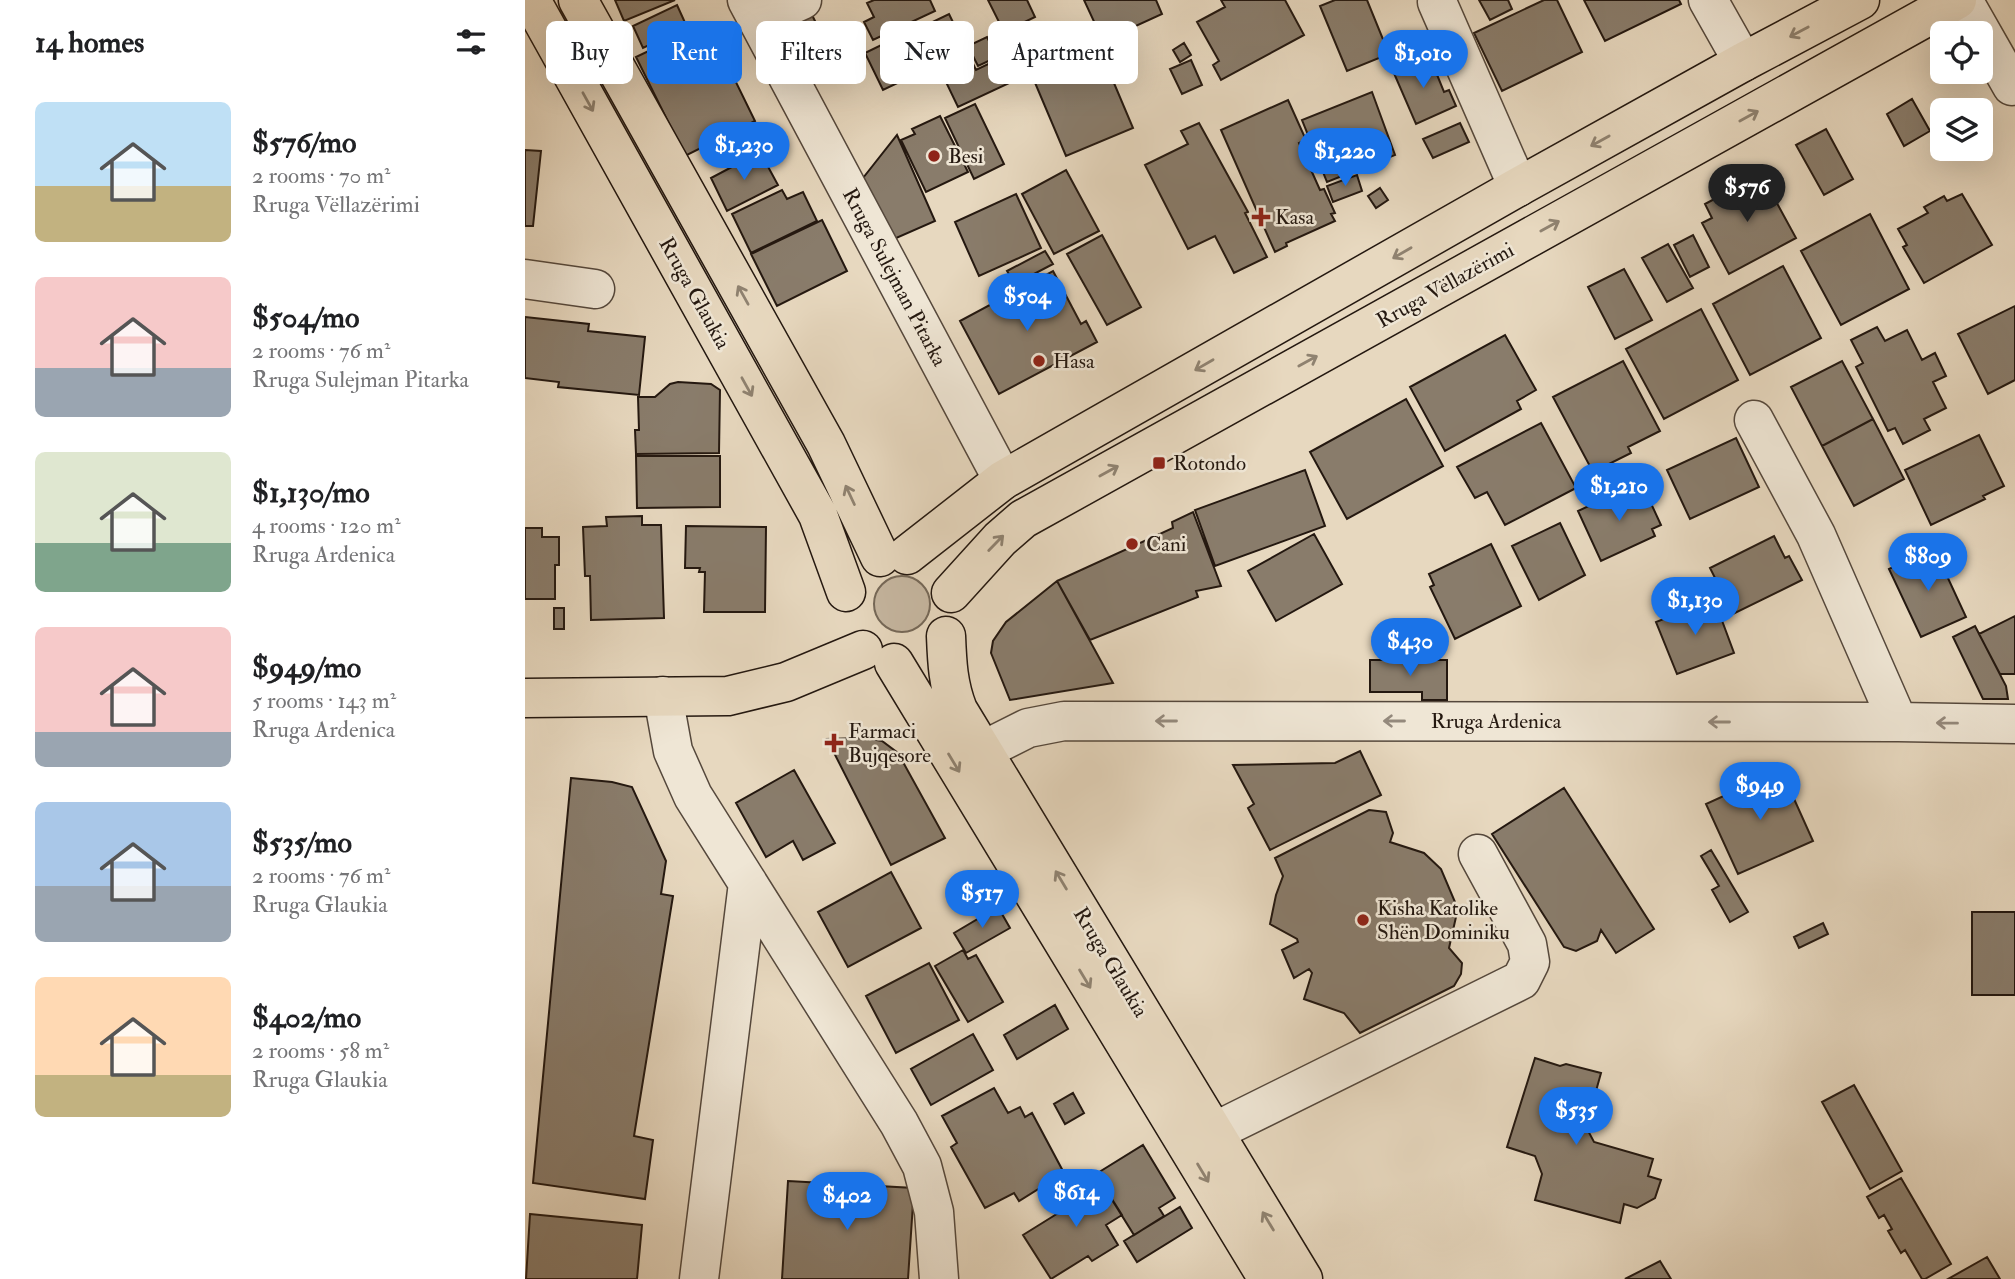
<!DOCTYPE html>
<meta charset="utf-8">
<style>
:root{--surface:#fff;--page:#f2f2f2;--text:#202124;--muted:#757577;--accent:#1a73e8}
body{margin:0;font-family:"IM FELL Double Pica",serif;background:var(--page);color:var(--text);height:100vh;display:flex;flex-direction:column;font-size:26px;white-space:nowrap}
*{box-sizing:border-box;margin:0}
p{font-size:23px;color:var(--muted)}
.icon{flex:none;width:38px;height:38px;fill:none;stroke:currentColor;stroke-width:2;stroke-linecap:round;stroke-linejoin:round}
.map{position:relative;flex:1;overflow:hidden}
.details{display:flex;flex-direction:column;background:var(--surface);width:525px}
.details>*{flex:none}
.hud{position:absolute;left:21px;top:21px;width:665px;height:63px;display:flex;gap:14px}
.buttons{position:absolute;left:1405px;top:21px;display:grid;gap:14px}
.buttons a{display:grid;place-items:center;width:63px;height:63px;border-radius:10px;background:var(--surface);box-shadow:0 7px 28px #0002;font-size:35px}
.price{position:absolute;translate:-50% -60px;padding:0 16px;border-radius:24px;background:var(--accent);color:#fff;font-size:23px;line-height:46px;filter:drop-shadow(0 2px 4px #0008)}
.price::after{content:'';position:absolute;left:50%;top:42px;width:21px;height:16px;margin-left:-10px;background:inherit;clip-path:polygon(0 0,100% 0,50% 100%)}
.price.active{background:#222;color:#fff}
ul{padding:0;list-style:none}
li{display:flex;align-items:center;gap:21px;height:175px;padding:0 35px}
li span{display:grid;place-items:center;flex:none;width:196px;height:140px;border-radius:10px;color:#555}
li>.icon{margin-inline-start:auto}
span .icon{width:84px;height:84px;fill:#fffc;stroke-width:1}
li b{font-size:30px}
h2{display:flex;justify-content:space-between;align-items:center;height:84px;padding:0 35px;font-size:30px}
.pill{padding:0 24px;border-radius:10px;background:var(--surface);box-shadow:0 7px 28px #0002;font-size:24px;line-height:63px}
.pill.active{background:var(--accent);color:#fff}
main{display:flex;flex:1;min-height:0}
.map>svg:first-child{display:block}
.green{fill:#c6b7a1;stroke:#756858;stroke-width:2}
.building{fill:#897c6b;stroke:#241810;stroke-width:2}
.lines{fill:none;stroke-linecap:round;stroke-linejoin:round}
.minor-casing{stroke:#55483c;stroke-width:41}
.major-casing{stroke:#241810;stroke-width:41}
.minor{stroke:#efe6d5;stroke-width:38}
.major{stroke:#e7d8bf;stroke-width:38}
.oneway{stroke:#8f8270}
.oneway2{stroke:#94897c}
.poi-dot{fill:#8f2418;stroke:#efe6d5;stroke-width:2.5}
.labels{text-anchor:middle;stroke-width:5;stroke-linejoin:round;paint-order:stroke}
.poi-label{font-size:21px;fill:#241810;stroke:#efe6d5;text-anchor:start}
.street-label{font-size:21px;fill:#241810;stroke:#efe6d5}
</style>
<main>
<section class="details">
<h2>14 homes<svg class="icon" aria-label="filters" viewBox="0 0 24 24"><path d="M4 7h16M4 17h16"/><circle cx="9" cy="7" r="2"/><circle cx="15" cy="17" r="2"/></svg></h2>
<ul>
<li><span style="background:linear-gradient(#bfe0f5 60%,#c2b280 0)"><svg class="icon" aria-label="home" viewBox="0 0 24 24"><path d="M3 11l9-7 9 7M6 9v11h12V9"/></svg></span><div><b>$576/mo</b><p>2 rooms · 70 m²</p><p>Rruga Vëllazërimi</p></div></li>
<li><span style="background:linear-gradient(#f6c9c9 65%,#9aa5b1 0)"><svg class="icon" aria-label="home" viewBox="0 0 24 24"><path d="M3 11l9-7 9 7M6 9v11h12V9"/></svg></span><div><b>$504/mo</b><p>2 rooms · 76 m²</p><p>Rruga Sulejman Pitarka</p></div></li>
<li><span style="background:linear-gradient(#dfe7d0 65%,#7fa58c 0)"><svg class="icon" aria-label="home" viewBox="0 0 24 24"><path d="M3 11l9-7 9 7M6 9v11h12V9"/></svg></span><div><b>$1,130/mo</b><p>4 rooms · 120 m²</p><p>Rruga Ardenica</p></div></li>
<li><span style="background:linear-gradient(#f6c9c9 75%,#9aa5b1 0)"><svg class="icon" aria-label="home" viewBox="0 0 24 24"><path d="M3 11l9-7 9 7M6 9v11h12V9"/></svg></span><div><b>$949/mo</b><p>5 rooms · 143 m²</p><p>Rruga Ardenica</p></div></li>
<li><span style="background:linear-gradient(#a9c7e8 60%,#9aa5b1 0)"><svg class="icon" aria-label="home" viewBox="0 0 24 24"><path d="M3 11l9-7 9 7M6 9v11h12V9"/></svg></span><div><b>$535/mo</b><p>2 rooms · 76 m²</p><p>Rruga Glaukia</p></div></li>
<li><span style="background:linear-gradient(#ffd9b3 70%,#c2b280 0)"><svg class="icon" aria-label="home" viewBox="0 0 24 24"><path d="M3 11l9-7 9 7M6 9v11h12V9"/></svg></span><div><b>$402/mo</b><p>2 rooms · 58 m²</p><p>Rruga Glaukia</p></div></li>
</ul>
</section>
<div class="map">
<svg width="1490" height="1279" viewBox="0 0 1490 1279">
<rect width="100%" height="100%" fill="#e7d8bf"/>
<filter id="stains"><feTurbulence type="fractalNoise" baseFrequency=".00286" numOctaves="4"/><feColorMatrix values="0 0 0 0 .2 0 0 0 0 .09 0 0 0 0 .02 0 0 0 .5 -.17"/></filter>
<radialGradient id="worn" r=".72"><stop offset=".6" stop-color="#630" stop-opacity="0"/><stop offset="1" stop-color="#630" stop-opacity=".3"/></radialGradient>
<path class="green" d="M349 604a28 28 0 1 1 56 0a28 28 0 1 1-56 0Z"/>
<path class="building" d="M90,0H150L99,21Z
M349,0H405L410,11L348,40L339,22L349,17L342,3Z
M463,0H502L510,17L479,32Z
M559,0H631L637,14L578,41Z
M696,0H760L779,35L696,80L688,65L694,61L672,22L700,7Z
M810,0H842L864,54L822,71L795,6Z
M954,0H983L987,9L965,20Z
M1019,0H1032L1057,52L977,91L949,33Z
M1059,0H1154L1156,4L1080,41Z
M152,5L162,27L118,48L108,26Z
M424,14L451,70L484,54L495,78L433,107L395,28Z
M287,15L302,45L276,58L262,28Z
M182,23L230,121L160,156L111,57Z
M387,30L404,68L358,90L340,53Z
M462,37L472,57L453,66L443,46Z
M659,43L666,55L655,62L648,50Z
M575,50L608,128L541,156L508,78Z
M904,55L919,92L924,90L931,106L891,124L868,71Z
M666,60L677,85L657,94L645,69Z
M847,92L870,155L802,182L777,120Z
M1387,99L1405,131L1379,146L1362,114Z
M763,100L781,140L774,143L795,190L799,189L810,213L806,214L810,221L761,243L762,246L750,252L696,130Z
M450,104L479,164L449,179L420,118Z
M415,116L443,172L401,192L376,140L390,134L387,129Z
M674,123L723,212L720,213L742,257L709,273L690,236L663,249L620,165L663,144L656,131Z
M935,123L944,142L908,158L898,139Z
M1301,129L1328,179L1299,195L1271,145Z
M372,135L410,221L369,239L338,178Z
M0,150L16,151L8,226H0Z
M235,152L253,185L202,211L186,178Z
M541,170L574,231L529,254L497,194Z
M1236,174L1271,238L1204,274L1177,223L1187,218L1180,204Z
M832,175L837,191L808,202L802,186Z
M855,188L863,200L851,208L843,196Z
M257,190L262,199L278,192L292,221L226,253L207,214Z
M491,194L516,248L454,276L430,222Z
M1437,194L1467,245L1399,283L1378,247L1382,245L1373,229L1403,213L1399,207L1419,196L1422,201Z
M1345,214L1384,289L1316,325L1276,251Z
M297,220L322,271L252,306L226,254Z
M577,235L616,307L582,325L542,254Z
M1168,235L1184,267L1165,277L1149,245Z
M1143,244L1168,288L1142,302L1117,258Z
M520,251L528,264L490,284L482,271Z
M1258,266L1296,338L1225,375L1188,304Z
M1099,269L1127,320L1090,339L1063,287Z
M528,271L556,324L561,321L572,342L474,394L435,321Z
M1490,306V380L1463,394L1433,334Z
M1176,309L1213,380L1139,419L1101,349Z
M0,317L64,324L63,331L120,337L114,395L33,387L34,382L0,378Z
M1352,327L1360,341L1382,330L1397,360L1410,353L1421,376L1408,382L1421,408L1399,419L1405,430L1378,444L1370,428L1363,431L1331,367L1338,363L1326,340Z
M980,335L1011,390L992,401L996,409L920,451L885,387Z
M1098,361L1135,431L1103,447L1106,453L1068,472L1028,397Z
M1317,361L1348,419L1297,446L1266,387Z
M153,382L186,384L195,390L194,453L111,454L110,430H114L113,397H130L145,384Z
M881,399L918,466L822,519L785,452Z
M1348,419L1379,479L1329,506L1297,446Z
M1016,423L1051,488L980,525L962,492L950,498L932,467Z
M1454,435L1479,486L1458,496L1460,499L1406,525L1380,470Z
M1211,438L1234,487L1165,519L1142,470Z
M111,456H195V507L112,508Z
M780,470L800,526L690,566L670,510Z
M1107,486L1114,501L1123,497L1136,525L1127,529L1130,536L1076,561L1053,511Z
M668,512L696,586L671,591L673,597L565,640L532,581L648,528L647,522Z
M117,516V525H136L139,618L66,620L65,576H60L58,527L82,526L81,517Z
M1035,523L1060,575L1014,600L987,546Z
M161,526L241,527L240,612H179L180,572H174L175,568H160Z
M0,528H17V537H34V565H30V599H0Z
M789,534L817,584L751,621L723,571Z
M1249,536L1260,558L1264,556L1277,580L1208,614L1185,568Z
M966,544L996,606L930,639L905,587L909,585L904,574Z
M1409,548L1441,617L1396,637L1364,569Z
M532,581L588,683L485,700L466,653L468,641L481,622Z
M1189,599L1209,653L1152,674L1131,622Z
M29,608H39V629H29Z
M1490,616V674H1475L1454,634Z
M1450,626L1481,686L1483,699H1458L1428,637Z
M845,660H922V700H897V692H845Z
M340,738L357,741L373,753L420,838L366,865L302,739Z
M835,751L856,795L745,850L723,808L729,804L708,765L810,763Z
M269,770L310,843L278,860L268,841L241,857L211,803Z
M1256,770L1288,841L1213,874L1181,804Z
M46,778L87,782L107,787L141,861L136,894L148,896L109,1136L128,1140L120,1199L8,1183Z
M1039,788L1129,929L1091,953L1076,930L1072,941L1051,951L1039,947L967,834Z
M844,810L861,812L868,833L865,842L899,853L916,869L930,902L931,917L924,948L937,963L936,974L929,986L835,1033L819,1013L779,999L787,973L784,969L769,978L757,950L773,942L772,939L745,924L751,895L758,876L750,858Z
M1186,850L1223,912L1205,922L1187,890L1194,886L1176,856Z
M366,872L396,928L323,967L293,912Z
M473,907L485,928L441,953L429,933Z
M1447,912H1490V995H1447Z
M1298,923L1303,934L1274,948L1269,937Z
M438,950L443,959L451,955L478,1002L443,1022L410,966Z
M404,963L434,1020L371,1053L341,996Z
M530,1005L543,1029L492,1059L479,1035Z
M448,1034L468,1070L406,1105L386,1069Z
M1010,1058L1035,1066L1041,1064L1076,1073L1061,1127L1069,1142L1128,1159L1123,1176L1136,1180L1130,1198L1112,1208L1099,1204L1095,1223L1010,1200L1017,1174L1010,1156L982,1147Z
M1329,1085L1377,1171L1345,1189L1297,1102Z
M469,1088L483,1113L495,1107L500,1117L507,1113L539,1173L494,1201L489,1193L460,1208L426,1147L432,1143L417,1116Z
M548,1093L559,1113L540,1124L529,1104Z
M618,1145L650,1198L634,1208L639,1216L609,1235L571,1174Z
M571,1174L597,1215L581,1225L593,1245L567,1261L563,1256L526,1279L498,1235L551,1202L544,1190Z
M1376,1178L1426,1264L1400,1279H1397L1380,1250L1376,1253L1363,1231L1367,1229L1359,1215L1354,1218L1342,1197Z
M263,1181L389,1188L383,1279H257Z
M655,1207L667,1228L612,1262L599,1241Z
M5,1214L117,1225L112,1279H1Z
M1462,1257L1475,1279H1423Z
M1135,1261L1146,1279H1100Z"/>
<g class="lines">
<defs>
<path id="minor" d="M222,0L478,480
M1183,0L1218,62
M1438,0L1487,86L1490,84
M912,2L993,187
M233,20L277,0
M0,279L70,289
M1229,420L1291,535L1373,722
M138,696L148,751L168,796L374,1123L397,1166L409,1212L414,1279
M457,751L503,728L539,721L1373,722L1490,724
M689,1132L996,980L1005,962L1002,944L953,854
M174,1279L223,883"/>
<path id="major" d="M6,0L293,515L321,592
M53,0L301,444L355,557
M382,555L478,480L993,187L1218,62L1335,0
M426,593L475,539L498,519L1432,0
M421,636C422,662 423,685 433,710L778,1279
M369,663L743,1279
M0,698L203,696L261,682L338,650"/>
</defs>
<use href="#minor" class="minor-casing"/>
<use href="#major" class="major-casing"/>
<use href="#minor" class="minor"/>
<use href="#major" class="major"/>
</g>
<defs><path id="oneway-shaft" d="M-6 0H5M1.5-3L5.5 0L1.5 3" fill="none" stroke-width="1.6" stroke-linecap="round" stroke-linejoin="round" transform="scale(1.75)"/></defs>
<g class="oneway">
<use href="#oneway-shaft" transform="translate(1274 32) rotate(152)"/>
<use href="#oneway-shaft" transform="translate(63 102) rotate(61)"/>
<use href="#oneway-shaft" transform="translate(1224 116) rotate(-29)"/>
<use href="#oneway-shaft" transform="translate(1075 141) rotate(151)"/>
<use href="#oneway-shaft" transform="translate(1025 226) rotate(-29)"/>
<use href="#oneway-shaft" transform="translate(877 253) rotate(150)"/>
<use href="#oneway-shaft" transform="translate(218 295) rotate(-119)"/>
<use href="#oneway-shaft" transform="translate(783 361) rotate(-29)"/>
<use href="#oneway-shaft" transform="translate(679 365) rotate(150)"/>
<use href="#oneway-shaft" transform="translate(222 387) rotate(61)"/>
<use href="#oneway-shaft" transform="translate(584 471) rotate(-29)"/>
<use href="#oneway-shaft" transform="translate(325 495) rotate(-115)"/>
<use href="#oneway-shaft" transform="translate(471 543) rotate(-46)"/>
<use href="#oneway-shaft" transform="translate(429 763) rotate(59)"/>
<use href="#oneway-shaft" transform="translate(536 880) rotate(-121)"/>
<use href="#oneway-shaft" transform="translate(560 979) rotate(59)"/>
<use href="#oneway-shaft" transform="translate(678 1173) rotate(59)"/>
<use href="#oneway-shaft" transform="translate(743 1221) rotate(-121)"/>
</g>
<g class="oneway2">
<use href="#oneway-shaft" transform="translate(641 721) rotate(-180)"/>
<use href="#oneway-shaft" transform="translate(869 721) rotate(-180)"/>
<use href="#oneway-shaft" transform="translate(1194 722) rotate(-180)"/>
<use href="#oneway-shaft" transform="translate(1422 723) rotate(-179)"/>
</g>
<g class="poi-dot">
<circle cx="409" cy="156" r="7"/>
<path d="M732.5 206.5h7v7h7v7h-7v7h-7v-7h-7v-7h7z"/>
<circle cx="514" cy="361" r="7"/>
<rect x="627" y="456" width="14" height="14" rx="3.5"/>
<circle cx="607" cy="544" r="7"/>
<path d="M305.5 732.5h7v7h7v7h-7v7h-7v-7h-7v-7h7z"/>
<circle cx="838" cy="920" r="7"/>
</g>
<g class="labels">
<g class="poi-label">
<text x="423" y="163">Besi</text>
<text x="750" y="224">Kasa</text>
<text x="528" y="368">Hasa</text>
<text x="648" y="470">Rotondo</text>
<text x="621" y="551">Cani</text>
<text x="323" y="738">Farmaci<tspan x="323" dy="24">Bujqesore</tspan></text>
<text x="852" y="915">Kisha Katolike<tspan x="852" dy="24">Shën Dominiku</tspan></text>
</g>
<g class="street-label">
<text transform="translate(370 277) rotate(62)" y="7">Rruga Sulejman Pitarka</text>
<text transform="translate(920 285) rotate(-29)" y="7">Rruga Vëllazërimi</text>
<text transform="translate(170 293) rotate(61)" y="7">Rruga Glaukia</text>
<text x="971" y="728">Rruga Ardenica</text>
<text transform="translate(586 962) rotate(59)" y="7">Rruga Glaukia</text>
</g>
</g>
<rect width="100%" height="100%" filter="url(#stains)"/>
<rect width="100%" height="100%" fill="url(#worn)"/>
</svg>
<div class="buttons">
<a><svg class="icon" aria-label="locate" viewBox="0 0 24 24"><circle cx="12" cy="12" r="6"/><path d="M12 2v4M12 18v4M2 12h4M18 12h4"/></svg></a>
<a><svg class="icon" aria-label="layers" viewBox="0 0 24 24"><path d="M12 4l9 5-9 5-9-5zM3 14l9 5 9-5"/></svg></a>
</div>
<b class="price" style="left:898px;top:90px">$1,010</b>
<b class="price" style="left:219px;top:182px">$1,230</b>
<b class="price" style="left:820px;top:188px">$1,220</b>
<b class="price active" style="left:1222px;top:224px">$576</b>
<b class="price" style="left:502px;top:333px">$504</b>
<b class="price" style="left:1094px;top:523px">$1,210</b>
<b class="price" style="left:1403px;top:593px">$809</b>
<b class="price" style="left:1170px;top:637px">$1,130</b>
<b class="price" style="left:885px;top:678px">$430</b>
<b class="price" style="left:1235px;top:822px">$949</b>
<b class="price" style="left:457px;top:930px">$517</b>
<b class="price" style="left:1051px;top:1147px">$535</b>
<b class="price" style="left:551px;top:1229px">$614</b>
<b class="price" style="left:322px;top:1232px">$402</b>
<div class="hud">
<a class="pill">Buy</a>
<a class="pill active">Rent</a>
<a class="pill">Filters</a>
<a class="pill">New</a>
<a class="pill">Apartment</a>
</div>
</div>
</main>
